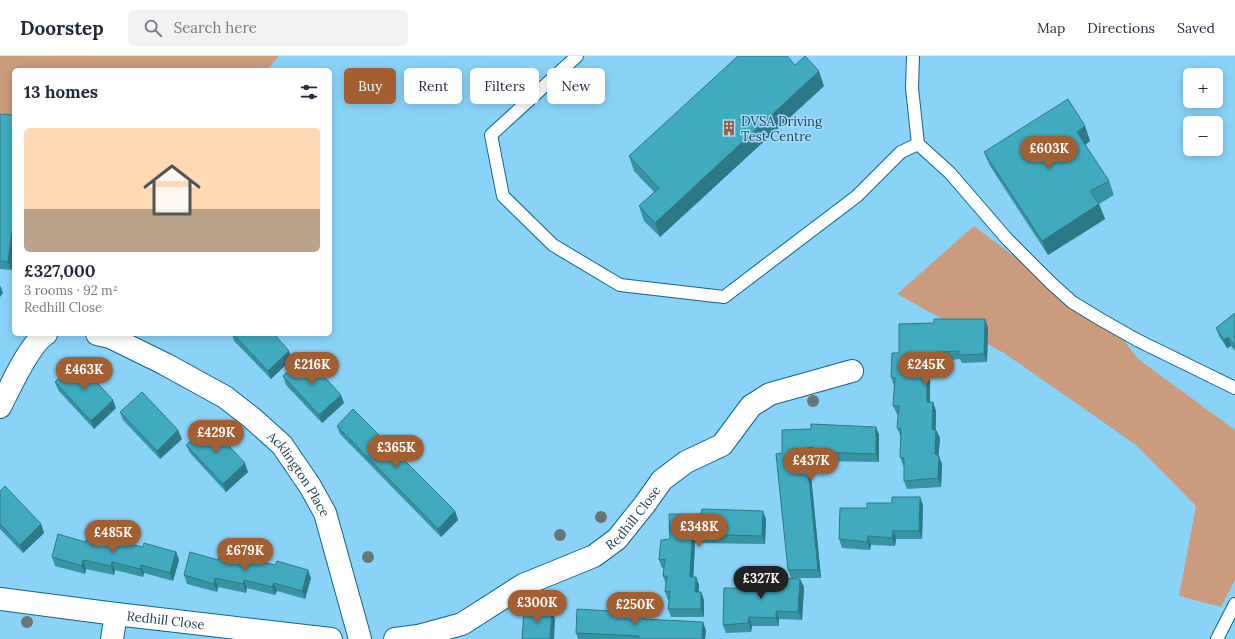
<!DOCTYPE html>
<meta charset="utf-8">
<style>
:root{--surface:#fff;--page:#f2f2f3;--text:#1f2937;--muted:#747a83;--line:#e0e1e3;--accent:#a35e31}
body{margin:0;font-family:Lora,serif;background:var(--page);color:var(--text);height:100vh;display:flex;flex-direction:column;font-size:15px;white-space:nowrap}
*{box-sizing:border-box;margin:0}
p{font-size:13px;color:var(--muted)}
.icon{flex:none;width:22px;height:22px;fill:none;stroke:currentColor;stroke-width:2;stroke-linecap:round;stroke-linejoin:round}
.map{position:relative;flex:1;overflow:hidden}
.drawer{position:absolute;left:12px;top:12px;width:320px;height:268px;display:flex;flex-direction:column;background:var(--surface);border-radius:6px;box-shadow:0 2px 10px #0003}
.drawer>*{flex:none}
.hud{position:absolute;left:344px;top:12px;width:380px;height:36px;display:flex;gap:8px}
.buttons{position:absolute;left:1183px;top:12px;display:grid;gap:8px}
.buttons a{display:grid;place-items:center;width:40px;height:40px;border-radius:6px;background:var(--surface);box-shadow:0 2px 10px #0003;font-size:20px}
.price{position:absolute;translate:-50% -34px;padding:0 9px;border-radius:14px;background:var(--accent);color:#fff;font-size:13px;line-height:26px;filter:drop-shadow(0 1px 2px #0008)}
.price::after{content:'';position:absolute;left:50%;top:24px;width:12px;height:9px;margin-left:-6px;background:inherit;clip-path:polygon(0 0,100% 0,50% 100%)}
.price.selected{background:#222;color:#fff}
ul{padding:0;list-style:none}
li{display:grid;align-content:center;gap:8px;height:212px;padding:0 12px}
li+li{border-top:1px solid var(--line)}
li span{display:grid;place-items:center;height:124px;border-radius:6px;color:#555}
li>.icon{margin-inline-start:auto}
span .icon{width:72px;height:72px;fill:#fffc;stroke-width:1}
li b{font-size:17px}
h2{display:flex;justify-content:space-between;align-items:center;height:48px;padding:0 12px;font-size:17px}
.pill{padding:0 14px;border-radius:6px;background:var(--surface);box-shadow:0 2px 10px #0003;font-size:14px;line-height:36px}
.pill.selected{background:var(--accent);color:#fff}
header{display:flex;align-items:center;gap:24px;box-sizing:border-box;height:56px;padding:0 20px;background:var(--surface);border-bottom:1px solid var(--line)}
header strong{font-size:19px}
nav{display:flex;gap:22px;margin-inline-start:auto;font-size:14px}
.search{width:280px;height:36px;background:var(--page);display:flex;align-items:center;gap:10px;box-sizing:border-box;padding:0 14px;border-radius:6px;color:var(--muted);font-size:15px}
.map>svg:first-child{display:block}
.green{fill:#cb9b7e}
.lines{fill:none;stroke-linecap:round;stroke-linejoin:round}
.service-casing{stroke:#106385;stroke-width:14}
.minor-casing{stroke:#106385;stroke-width:24}
.service{stroke:#fff;stroke-width:12}
.minor{stroke:#fff;stroke-width:22}
.tree{fill:#6b7473}
.wall{fill:#3793a4}
.shaded-wall{fill:#2d7886}
.building{fill:#40abbf;stroke:#2d7886}
.labels{text-anchor:middle;stroke-width:3;stroke-linejoin:round;paint-order:stroke}
.poi-label{font-size:13px;fill:#1e3c4c;stroke:#a4defd;text-anchor:start}
.street-label{font-size:13px;fill:#1e3c4c;stroke:#a4defd}
</style>
<header>
<strong>Doorstep</strong>
<div class="search"><svg class="icon" aria-label="search" viewBox="0 0 24 24"><circle cx="10" cy="10" r="6"/><path d="M15 15l6 6"/></svg>Search here</div>
<nav><a>Map</a><a>Directions</a><a>Saved</a></nav>
</header>
<div class="map">
<svg width="1235" height="583" viewBox="0 0 1235 583">
<rect width="100%" height="100%" fill="#89d3f9"/>
<path class="green" d="M0,0H279L267,14H14V60L0,57Z
M974,170L1123,283L1138,303L1235,374V524L1221,551L1179,540L1196,450L1136,389L1004,297L897,238Z"/>
<g class="lines">
<defs>
<path id="service" d="M577,0L491,79L503,140L553,189L620,229L724,241L857,140L901,96L918,88L912,32L913,0
M918,88L950,117L1007,183L1051,227L1072,246L1100,263L1137,284L1235,332
M1217,583L1235,548"/>
<g id="minor">
<path id="s1" d="M97,278L110,281L165,308L225,341L252,362L282,389L310,430L325,457L360,583"/>
<path d="M0,351C10,332 29,288 46,278"/>
<path id="s2" d="M0,543L116,558L331,583"/>
<path d="M112,583L116,558"/>
<path id="s3" d="M395,583L418,580L462,568L523,529L594,500L617,483L645,448L662,424L686,406L722,389L751,350L770,338L852,315"/>
</g>
</defs>
<use href="#service" class="service-casing"/>
<use href="#minor" class="minor-casing"/>
<use href="#service" class="service"/>
<use href="#minor" class="minor"/>
</g>
<g class="tree">
<circle cx="813" cy="345" r="6"/>
<circle cx="601" cy="461" r="6"/>
<circle cx="560" cy="479" r="6"/>
<circle cx="368" cy="501" r="6"/>
<circle cx="27" cy="566" r="6"/>
</g>
<path class="wall" d="M795,9L824,30L660,181L644,165L639,150L654,136L634,115L629,100Z
M14,59V194L12,214L0,213V62Z
M1085,70L1090,85L1085,89L1109,125L1114,139L1099,148L1105,163L1048,199L990,110L984,96Z
M1235,257V295L1231,290L1227,292L1219,280L1216,272Z
M988,271L987,306L962,307L960,303L930,306V346H933L936,355V374L940,382L938,400L942,408L941,431L907,433L904,425V409H903L900,401L901,381L897,372L898,358H897L893,350L894,330L891,321L899,297Z
M232,278H274L292,303L271,323L234,285Z
M283,320L344,347L322,367L286,329Z
M55,326L116,352L94,373L58,334Z
M120,356L182,383L160,403L123,364Z
M337,370L455,455L458,464L441,481L340,378Z
M876,371L879,379V406L817,405L815,399L806,401L810,409L821,522H791L788,514L782,397L811,373Z
M186,389L248,416L226,436L190,397Z
M0,435L41,468L44,477L23,497L0,473Z
M923,449L922,483H896L895,490L871,489L870,494L842,492L839,483L867,452Z
M766,463L765,488L695,487L693,521H696L699,529V536H701L704,544V561H671L668,553L669,544H668L665,536L666,528L663,520L664,512H662L659,504L670,483Z
M85,486L143,491L176,496L179,504L173,525L144,517L143,521L115,514L114,519L86,513L85,518L55,510L52,501Z
M218,504L311,522L305,543L277,535L275,539L247,532L246,537L218,531L217,536L187,528L184,519Z
M804,531L802,564L779,563V570H752L751,576L726,577L723,569Z
M642,557L645,564L706,574L705,583H578L576,577Z"/>
<path class="shaded-wall" d="M819,15L824,30L660,181L655,167Z
M1085,70L1090,85L1082,91L1077,76Z
M1099,148L1105,163L1048,199L1042,185Z
M14,161V194L12,214L8,206Z
M0,229L3,237L0,241Z
M985,263L988,271L987,306L984,298Z
M1228,281L1231,290L1227,292L1224,284Z
M289,295L292,303L271,323L268,315Z
M927,297L930,306V354L927,346Z
M341,339L344,347L322,367L319,359Z
M113,344L116,352L94,373L91,365Z
M933,346L936,355L935,381L932,373Z
M876,371L879,379V406L876,398Z
M178,374L182,383L160,403L157,395Z
M936,374L940,382L938,407L935,398Z
M802,393L805,401H803Z
M939,400L942,408L941,431L938,422Z
M807,401L810,409L821,522L818,514Z
M245,407L248,416L226,436L223,428Z
M920,441L923,449L922,483L919,475Z
M455,455L458,464L441,481L438,473Z
M763,455L766,463L765,488L762,480Z
M41,468L44,477L23,497L20,489Z
M893,475L896,483L895,490L892,482Z
M692,478L695,487L693,529L690,521Z
M868,480L871,489L870,494L867,486Z
M176,496L179,504L173,525L170,517Z
M83,504L86,513L85,518L82,510Z
M112,506L115,514L114,519L111,510Z
M141,509L144,517L143,521L140,513Z
M308,514L311,522L305,543L302,535Z
M696,521L699,529L698,544L695,536Z
M215,522L218,531L217,536L214,528Z
M800,523L804,531L802,564L798,556Z
M244,524L247,532L246,537L243,528Z
M274,527L277,535L275,539L272,531Z
M701,536L704,544V561L701,553Z
M552,554L555,563L554,583H550Z
M776,555L779,563V570L776,562Z
M749,561L752,570L751,576L748,567Z
M703,566L706,574L705,583H702Z"/>
<path class="building" d="M738,0H787L795,9L805,0L819,15L655,167L639,150L659,132L629,100Z
M1068,43L1085,70L1077,76L1109,125L1090,135L1099,148L1042,185L984,96Z
M0,58L14,59V161L8,206L0,205Z
M1235,257V291L1228,281L1224,284L1216,272Z
M934,263H985L984,298L958,299L959,295L927,297V346H933L932,373L936,374L935,398L939,400L938,422L904,425V402L900,401L901,373L897,372L899,350H893L895,322L891,321L892,297H899V268L934,267Z
M233,278H274L289,295L268,315Z
M305,300L341,339L319,359L283,320Z
M77,305L113,344L91,365L55,326Z
M142,336L178,374L157,395L120,356Z
M353,353L455,455L438,473L337,370Z
M811,368L876,371V398L814,396L813,391L802,393L803,401H807L818,514H788L776,398L782,397V374L811,373Z
M209,369L245,407L223,428L186,389Z
M5,430L41,468L20,489L0,468V435Z
M892,441H920L919,475H893L892,482L868,480L867,486L839,483L840,452H867V447H892Z
M702,453L763,455L762,480L692,478L690,521H696L695,536H701V553H668L670,535L665,536L667,520H663L665,503L659,504L661,484L670,483L669,458H701Z
M58,478L85,486L87,483L114,488L116,485L143,491L144,487L176,496L170,517L141,509L140,513L112,506L111,510L83,504L82,510L52,501Z
M190,496L218,504L219,501L247,506L248,503L275,509L277,505L308,514L302,535L274,527L272,531L244,524L243,528L215,522L214,528L184,519Z
M774,522L800,523L798,556L776,555V562L749,561L748,567L723,569L724,532H748V525L774,528Z
M524,553L552,554L550,583H522Z
M577,553L642,557L643,563L703,566L702,583H639V580L576,577Z"/>
<defs>
<symbol id="building-bare" viewBox="-9 -9 18 18"><path d="M-4-6H4V6H1V3H-1V6H-4ZM-2.5-4.3h1.7v1.8h-1.7ZM.8-4.3h1.7v1.8H.8ZM-2.5-1h1.7V.8h-1.7ZM.8-1h1.7V.8H.8Z" fill="#a35e31" stroke="#a4defd" stroke-width="2.5" paint-order="stroke"/></symbol>
</defs>
<g fill-rule="evenodd">
<use href="#building-bare" x="718" y="61" width="22" height="22"/>
</g>
<g class="labels">
<g class="poi-label">
<text x="741" y="70">DVSA Driving<tspan x="741" dy="15">Test Centre</tspan></text>
</g>
<g class="street-label">
<text dy="5" stroke="none"><textPath href="#s1" startOffset="251">Acklington Place</textPath></text>
<text dy="5" stroke="none"><textPath href="#s3" startOffset="273">Redhill Close</textPath></text>
<text dy="5" stroke="none"><textPath href="#s2" startOffset="167">Redhill Close</textPath></text>
</g>
</g>
</svg>
<div class="buttons">
<a>+</a>
<a>−</a>
</div>
<b class="price" style="left:1049px;top:114px">£603K</b>
<b class="price" style="left:312px;top:330px">£216K</b>
<b class="price" style="left:926px;top:330px">£245K</b>
<b class="price" style="left:84px;top:335px">£463K</b>
<b class="price" style="left:216px;top:398px">£429K</b>
<b class="price" style="left:396px;top:413px">£365K</b>
<b class="price" style="left:811px;top:426px">£437K</b>
<b class="price" style="left:699px;top:492px">£348K</b>
<b class="price" style="left:113px;top:498px">£485K</b>
<b class="price" style="left:245px;top:516px">£679K</b>
<b class="price selected" style="left:761px;top:544px">£327K</b>
<b class="price" style="left:537px;top:568px">£300K</b>
<b class="price" style="left:635px;top:570px">£250K</b>
<div class="hud">
<a class="pill selected">Buy</a>
<a class="pill">Rent</a>
<a class="pill">Filters</a>
<a class="pill">New</a>
</div>
<section class="drawer">
<h2>13 homes<svg class="icon" aria-label="filters" viewBox="0 0 24 24"><path d="M4 7h16M4 17h16"/><circle cx="9" cy="7" r="2"/><circle cx="15" cy="17" r="2"/></svg></h2>
<ul>
<li><span style="background:linear-gradient(#ffd9b3 65%,#b9a48a 0)"><svg class="icon" aria-label="home" viewBox="0 0 24 24"><path d="M3 11l9-7 9 7M6 9v11h12V9"/></svg></span><div><b>£327,000</b><p>3 rooms · 92 m²</p><p>Redhill Close</p></div></li>
</ul>
</section>
</div>
